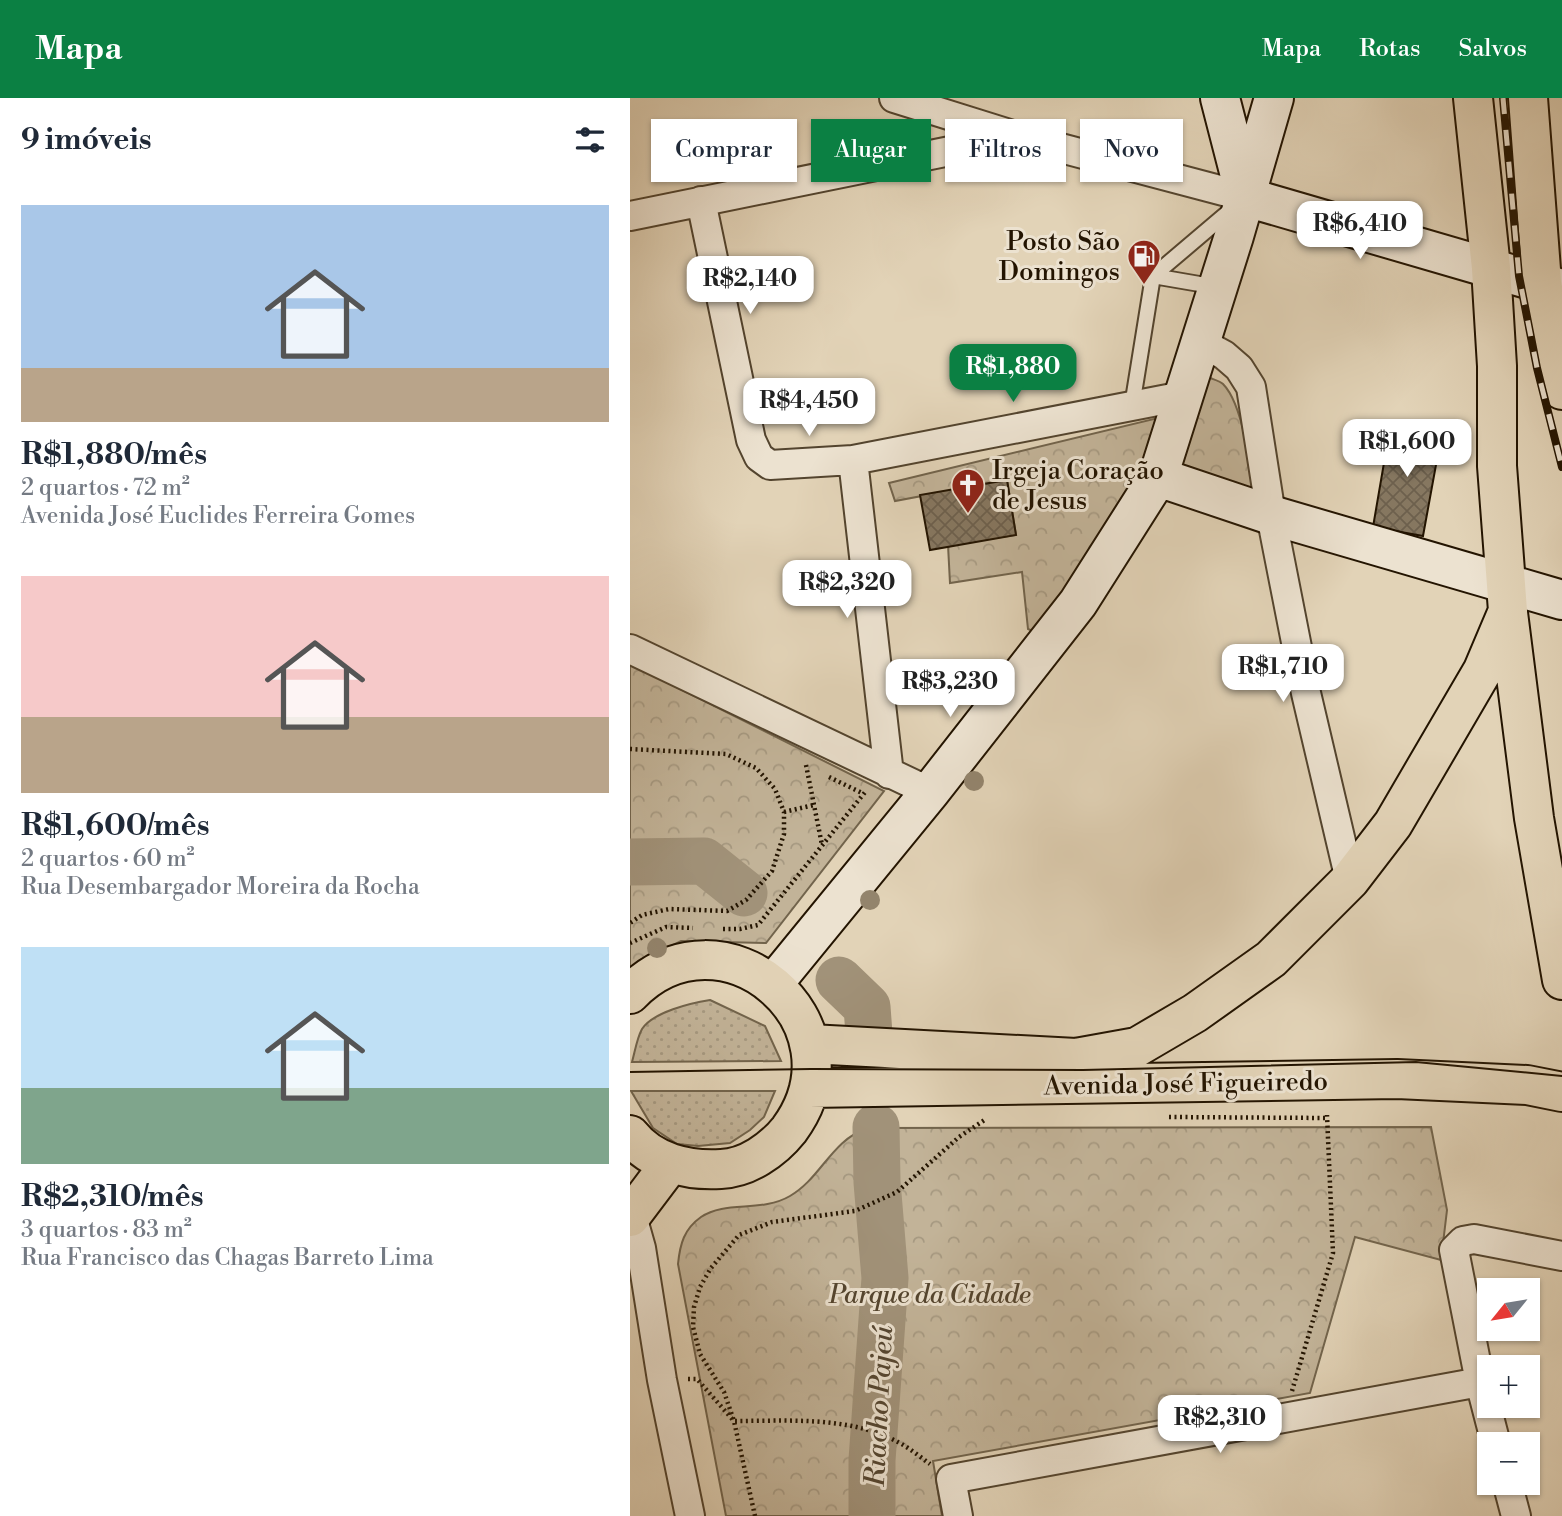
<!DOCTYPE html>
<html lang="pt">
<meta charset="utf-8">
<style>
:root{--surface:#fff;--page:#f2f2f3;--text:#1f2937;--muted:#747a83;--accent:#0b8043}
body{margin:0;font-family:"Libre Bodoni",serif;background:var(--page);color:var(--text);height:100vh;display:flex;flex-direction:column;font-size:26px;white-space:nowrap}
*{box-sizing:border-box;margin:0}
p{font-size:23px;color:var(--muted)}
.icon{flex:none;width:38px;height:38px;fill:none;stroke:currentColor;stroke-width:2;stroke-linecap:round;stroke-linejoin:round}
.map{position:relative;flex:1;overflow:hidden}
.details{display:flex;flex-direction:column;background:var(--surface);width:630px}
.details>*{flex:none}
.guide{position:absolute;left:21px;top:21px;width:665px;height:63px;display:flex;gap:14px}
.needle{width:46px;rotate:240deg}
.controls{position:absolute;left:847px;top:1180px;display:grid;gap:14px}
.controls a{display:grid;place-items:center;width:63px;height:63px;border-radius:0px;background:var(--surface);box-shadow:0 2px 5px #0004;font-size:35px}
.price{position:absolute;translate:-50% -60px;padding:0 16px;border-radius:14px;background:#fff;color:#222;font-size:23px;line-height:46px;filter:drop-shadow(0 2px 4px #0008)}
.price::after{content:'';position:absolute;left:50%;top:42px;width:21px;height:16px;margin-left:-10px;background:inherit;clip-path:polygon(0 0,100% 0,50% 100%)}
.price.selected{background:var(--accent);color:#fff}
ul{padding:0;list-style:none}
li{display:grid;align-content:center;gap:14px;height:371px;padding:0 21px}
li span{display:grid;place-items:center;height:217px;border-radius:0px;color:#555}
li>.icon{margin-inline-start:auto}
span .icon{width:126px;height:126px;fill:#fffc;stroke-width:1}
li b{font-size:30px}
h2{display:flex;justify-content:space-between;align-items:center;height:84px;padding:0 21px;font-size:30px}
.chip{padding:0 24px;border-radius:0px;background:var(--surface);box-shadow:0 2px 5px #0004;font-size:24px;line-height:63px}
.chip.selected{background:var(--accent);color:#fff}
header{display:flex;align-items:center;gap:42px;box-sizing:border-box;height:98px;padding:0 35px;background:var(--accent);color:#fff}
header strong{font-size:33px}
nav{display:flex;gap:38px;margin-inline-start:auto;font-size:24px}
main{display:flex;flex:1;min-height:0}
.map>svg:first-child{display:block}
.forest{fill:url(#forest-crowns);stroke:#72644c;stroke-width:2}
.garden{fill:url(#garden-dots);stroke:#72644c;stroke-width:2}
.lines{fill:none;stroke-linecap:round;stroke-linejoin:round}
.river{stroke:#a19279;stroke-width:47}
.building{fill:url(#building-cross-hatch);stroke:#231401;stroke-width:2}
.lane-casing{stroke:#53442e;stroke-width:18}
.street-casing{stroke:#53442e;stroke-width:32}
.secondary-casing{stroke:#231401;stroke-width:42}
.primary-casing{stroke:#231401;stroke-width:42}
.path{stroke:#231401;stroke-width:4.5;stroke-dasharray:2 3.5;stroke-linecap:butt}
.lane{stroke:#ece2d0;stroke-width:14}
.street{stroke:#ece2d0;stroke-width:28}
.secondary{stroke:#ece2d0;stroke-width:38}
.primary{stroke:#e2d3b7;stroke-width:38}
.tram{stroke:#231401;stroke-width:2}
.rail-casing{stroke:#231401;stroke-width:8}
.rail{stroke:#ece2d0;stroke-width:5;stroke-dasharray:16;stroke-linecap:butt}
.tree{fill:#93846c}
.labels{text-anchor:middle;stroke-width:6;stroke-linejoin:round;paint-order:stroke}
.poi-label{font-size:26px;fill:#231401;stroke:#ece2d0;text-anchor:end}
.street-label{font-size:26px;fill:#231401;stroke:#ece2d0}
.park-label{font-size:26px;font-style:italic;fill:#53442e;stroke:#ece2d0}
.water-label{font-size:28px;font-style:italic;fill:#554631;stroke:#ece2d0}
</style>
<header>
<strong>Mapa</strong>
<nav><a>Mapa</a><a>Rotas</a><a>Salvos</a></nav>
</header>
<main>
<section class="details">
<h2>9 imóveis<svg class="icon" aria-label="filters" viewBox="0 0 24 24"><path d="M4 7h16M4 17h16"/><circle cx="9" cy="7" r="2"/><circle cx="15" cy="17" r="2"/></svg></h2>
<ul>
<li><span style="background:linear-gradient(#a9c7e8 75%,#b9a48a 0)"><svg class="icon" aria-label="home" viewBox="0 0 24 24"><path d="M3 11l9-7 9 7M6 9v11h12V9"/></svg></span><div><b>R$1,880/mês</b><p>2 quartos · 72 m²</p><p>Avenida José Euclides Ferreira Gomes</p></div></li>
<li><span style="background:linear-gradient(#f6c9c9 65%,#b9a48a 0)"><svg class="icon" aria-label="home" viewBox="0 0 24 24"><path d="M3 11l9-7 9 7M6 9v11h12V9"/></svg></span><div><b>R$1,600/mês</b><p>2 quartos · 60 m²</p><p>Rua Desembargador Moreira da Rocha</p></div></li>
<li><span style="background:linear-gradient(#bfe0f5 65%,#7fa58c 0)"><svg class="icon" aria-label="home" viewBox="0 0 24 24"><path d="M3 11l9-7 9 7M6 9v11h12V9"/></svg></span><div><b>R$2,310/mês</b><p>3 quartos · 83 m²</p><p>Rua Francisco das Chagas Barreto Lima</p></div></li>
</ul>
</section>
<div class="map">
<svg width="932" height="1418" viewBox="0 0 932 1418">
<defs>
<pattern id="forest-crowns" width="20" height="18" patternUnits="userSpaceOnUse" patternTransform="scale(1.75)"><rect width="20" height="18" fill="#c2b398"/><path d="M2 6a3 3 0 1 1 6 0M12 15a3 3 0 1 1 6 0" fill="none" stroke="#a69981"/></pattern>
<pattern id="garden-dots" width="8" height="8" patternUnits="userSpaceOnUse" patternTransform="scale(1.75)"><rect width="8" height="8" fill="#c2b398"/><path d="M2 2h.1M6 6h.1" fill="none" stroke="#a69981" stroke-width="1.8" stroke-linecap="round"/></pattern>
<pattern id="building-cross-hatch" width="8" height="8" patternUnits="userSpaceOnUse" patternTransform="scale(1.75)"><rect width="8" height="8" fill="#867760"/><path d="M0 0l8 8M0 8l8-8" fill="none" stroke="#6d604d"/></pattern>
</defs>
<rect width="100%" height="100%" fill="#e2d3b7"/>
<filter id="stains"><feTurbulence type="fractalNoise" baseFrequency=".00286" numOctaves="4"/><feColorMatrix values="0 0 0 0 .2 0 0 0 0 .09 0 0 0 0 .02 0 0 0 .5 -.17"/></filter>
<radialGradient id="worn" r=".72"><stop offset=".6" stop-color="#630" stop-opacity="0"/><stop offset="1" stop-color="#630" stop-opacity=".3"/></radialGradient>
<path class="forest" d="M578,279C582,281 590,283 593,286C612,305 623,372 621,398L547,372Z
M532,319L518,377L405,534L398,531L392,474L320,485L318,447L386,437L377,382L265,403L259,385Z
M0,566L254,693L136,845L51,843L0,869Z
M801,1029L817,1112L811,1162L725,1139L680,1295L303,1363L312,1418H96L48,1166C50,1146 54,1131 71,1119C96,1102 131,1115 160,1098C191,1080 201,1043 237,1030Z"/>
<path class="garden" d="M80,902L135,928L151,963L2,964C5,953 7,940 12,931C23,914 61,905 80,902Z
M1,993H145L134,1019L120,1032L100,1045L68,1048L47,1046L23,1030Z"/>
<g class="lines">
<path class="river" d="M0,764L74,763L114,795
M209,882L237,909L239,936
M242,1418V1362L255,1180L247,1084L246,1029"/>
</g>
<path class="building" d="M761,324L812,334L793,438L743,429Z
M377,382L386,437L300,452L290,397Z"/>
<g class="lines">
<defs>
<path id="lane" d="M523,178L587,189
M502,308L523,178L603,110"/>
<path id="street" d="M264,0L389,39L616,99
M71,103L121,342L129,359L140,367L223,362L553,298
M0,118L389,39
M570,244L594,257L609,270L621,289L641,417L676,595L720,782
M223,362L259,676
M0,551L300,694
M0,1111L11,1150L32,1282L60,1418
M866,1346L850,1284L824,1152L833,1143L844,1141L932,1158
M877,1384L886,1418
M328,1418L321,1381L850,1284"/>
<path id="secondary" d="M590,0L615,97
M616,99L932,191
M528,379L641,417L932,502
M143,886L300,694L448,505L528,379L604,138L644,0"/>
<path id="primary" d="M898,0L912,185L932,292
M878,515L904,720L932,882
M0,896C92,801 238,925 159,1032C143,1052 117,1070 91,1071C58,1073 22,1065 0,1037
M180,946L446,960L507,949L565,915L641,861L720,782L763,726L853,572L878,513L867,368V268L861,170L843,0
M179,990L767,981L897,987L932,994
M0,1119L40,1066"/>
</defs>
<use href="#lane" class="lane-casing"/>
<use href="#street" class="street-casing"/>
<use href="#secondary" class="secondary-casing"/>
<use href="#primary" class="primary-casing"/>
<path class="path" d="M0,651L96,656L126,670L145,691L154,714V736L142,773L116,802L97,813L39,811L12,817L0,825
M176,667L192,747
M199,679L232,695
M154,714L184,707
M93,831H110L128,827L236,693
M0,845L36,829L63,830
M539,1019L697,1020
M58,1281H67L104,1323C157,1323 216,1318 264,1342C277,1348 289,1358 300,1366
M662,1293L703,1155L697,1017
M125,1418L104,1323L94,1294L70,1256L63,1229L64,1209L70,1189L81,1170L109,1137L142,1124L225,1113L267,1094L329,1039L356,1021"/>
<use href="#lane" class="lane"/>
<use href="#street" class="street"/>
<use href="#secondary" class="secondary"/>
<use href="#primary" class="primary"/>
<path class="tram" d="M0,974L181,971L453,972L786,964L932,978"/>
<defs>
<path id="rail" d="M873,0L889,178L907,270L932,369"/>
</defs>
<use href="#rail" class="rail-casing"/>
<use href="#rail" class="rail"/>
</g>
<g class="tree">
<circle cx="344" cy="683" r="10"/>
<circle cx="240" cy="802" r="10"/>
<circle cx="27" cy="850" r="10"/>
</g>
<defs>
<symbol id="fuel-pin" viewBox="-11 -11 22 30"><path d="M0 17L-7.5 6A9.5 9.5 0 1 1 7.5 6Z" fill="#8f2418" stroke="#ece2d0"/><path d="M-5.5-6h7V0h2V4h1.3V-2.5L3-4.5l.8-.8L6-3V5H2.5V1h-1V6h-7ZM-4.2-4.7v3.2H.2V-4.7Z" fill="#fff"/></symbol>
<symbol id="church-pin" viewBox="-11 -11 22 30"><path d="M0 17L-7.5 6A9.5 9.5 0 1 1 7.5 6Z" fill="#8f2418" stroke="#ece2d0"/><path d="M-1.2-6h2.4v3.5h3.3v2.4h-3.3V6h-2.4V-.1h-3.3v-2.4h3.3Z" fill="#fff"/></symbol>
</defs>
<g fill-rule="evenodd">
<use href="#fuel-pin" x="495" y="139" width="38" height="52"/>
<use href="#church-pin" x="319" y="368" width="38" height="52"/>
</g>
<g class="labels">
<g class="poi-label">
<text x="490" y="152">Posto São<tspan x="490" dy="30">Domingos</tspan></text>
<text x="362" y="381" text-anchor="start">Irgeja Coração<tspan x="362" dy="30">de Jesus</tspan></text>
</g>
<g class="street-label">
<text transform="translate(556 985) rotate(-1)" y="9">Avenida José Figueiredo</text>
</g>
<g class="park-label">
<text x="300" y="1205">Parque da Cidade</text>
</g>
<g class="water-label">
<text transform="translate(248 1308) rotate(-87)" y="10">Riacho Pajeú</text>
</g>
</g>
<rect width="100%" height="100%" filter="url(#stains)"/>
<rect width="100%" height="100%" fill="url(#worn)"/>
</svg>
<div class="controls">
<a><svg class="needle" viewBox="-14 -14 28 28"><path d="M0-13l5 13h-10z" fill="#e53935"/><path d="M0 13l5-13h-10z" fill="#747a83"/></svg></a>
<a>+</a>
<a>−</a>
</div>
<b class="price" style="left:730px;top:163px">R$6,410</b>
<b class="price" style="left:120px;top:218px">R$2,140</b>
<b class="price selected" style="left:383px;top:306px">R$1,880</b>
<b class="price" style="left:179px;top:340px">R$4,450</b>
<b class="price" style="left:777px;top:381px">R$1,600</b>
<b class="price" style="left:217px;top:522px">R$2,320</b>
<b class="price" style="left:653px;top:606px">R$1,710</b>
<b class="price" style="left:320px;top:621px">R$3,230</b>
<b class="price" style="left:590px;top:1357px">R$2,310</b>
<div class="guide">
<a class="chip">Comprar</a>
<a class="chip selected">Alugar</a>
<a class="chip">Filtros</a>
<a class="chip">Novo</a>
</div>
</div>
</main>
